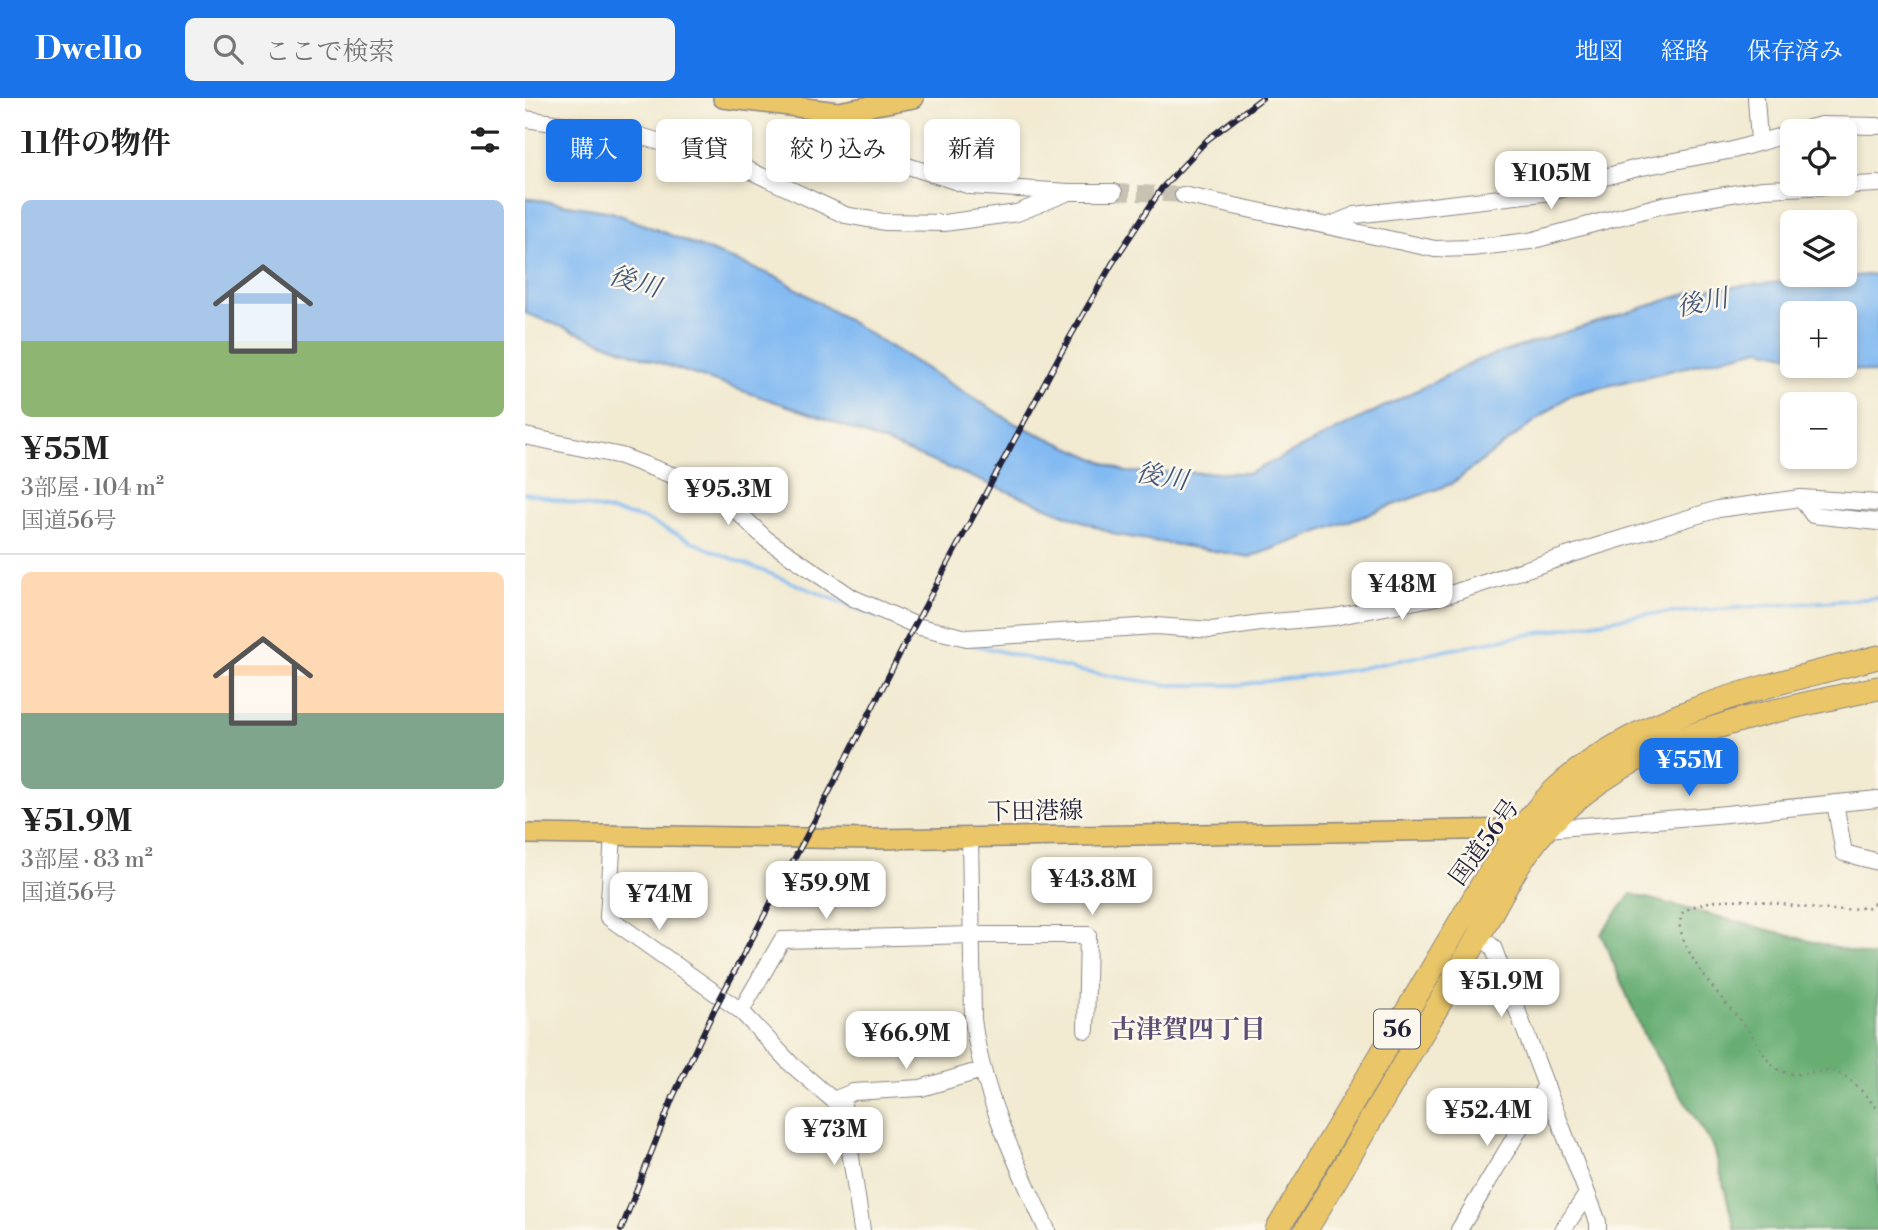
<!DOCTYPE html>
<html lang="ja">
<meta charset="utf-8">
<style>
:root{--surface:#fff;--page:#f2f2f2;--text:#222;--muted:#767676;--line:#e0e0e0;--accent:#1a73e8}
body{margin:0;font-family:"Libre Bodoni","Noto Serif JP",serif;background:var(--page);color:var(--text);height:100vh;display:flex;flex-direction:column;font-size:26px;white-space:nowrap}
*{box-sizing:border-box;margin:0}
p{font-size:23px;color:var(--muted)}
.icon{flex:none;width:38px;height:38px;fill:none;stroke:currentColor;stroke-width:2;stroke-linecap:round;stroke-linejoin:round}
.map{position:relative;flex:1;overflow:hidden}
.sheet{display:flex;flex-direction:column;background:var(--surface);width:525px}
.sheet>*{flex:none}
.hud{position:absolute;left:21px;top:21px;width:665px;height:63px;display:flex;gap:14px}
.tools{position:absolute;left:1255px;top:21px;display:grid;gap:14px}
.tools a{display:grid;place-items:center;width:77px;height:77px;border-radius:10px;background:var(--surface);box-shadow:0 4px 10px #0003;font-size:35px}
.price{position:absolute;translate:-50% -60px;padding:0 16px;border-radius:14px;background:#fff;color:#222;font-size:23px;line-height:46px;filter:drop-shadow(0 2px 4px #0008)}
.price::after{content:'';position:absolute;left:50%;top:42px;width:21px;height:16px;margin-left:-10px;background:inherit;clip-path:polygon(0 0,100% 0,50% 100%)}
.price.selected{background:var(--accent);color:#fff}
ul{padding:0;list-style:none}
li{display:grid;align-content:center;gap:14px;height:371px;padding:0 21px}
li+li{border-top:2px solid var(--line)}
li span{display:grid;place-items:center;height:217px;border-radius:10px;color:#555}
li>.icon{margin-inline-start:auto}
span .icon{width:126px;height:126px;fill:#fffc;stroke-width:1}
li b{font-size:30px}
h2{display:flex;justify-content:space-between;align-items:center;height:84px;padding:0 21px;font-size:30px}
.chip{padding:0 24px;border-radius:10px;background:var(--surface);box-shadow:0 4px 10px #0003;font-size:24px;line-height:63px}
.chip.selected{background:var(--accent);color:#fff}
header{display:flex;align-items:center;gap:42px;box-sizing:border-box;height:98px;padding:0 35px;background:var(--accent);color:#fff}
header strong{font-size:33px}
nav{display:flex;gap:38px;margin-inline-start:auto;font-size:24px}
.search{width:490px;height:63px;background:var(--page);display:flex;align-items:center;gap:18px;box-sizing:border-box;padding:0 24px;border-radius:10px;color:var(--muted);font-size:26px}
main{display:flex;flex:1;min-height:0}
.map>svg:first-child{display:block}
.forest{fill:#68ae73;stroke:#456857;stroke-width:2}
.water{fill:#82baf2;stroke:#526e96;stroke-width:2}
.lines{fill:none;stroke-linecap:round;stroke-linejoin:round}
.stream{stroke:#82baf2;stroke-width:3.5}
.minor-tunnel{stroke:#c8c2b3;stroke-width:16;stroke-dasharray:16 8;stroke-linecap:butt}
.minor-casing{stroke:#8a8686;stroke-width:18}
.major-casing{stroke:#8a8686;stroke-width:22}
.highway-casing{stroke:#8a8686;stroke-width:25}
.path{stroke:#8a8686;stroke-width:2.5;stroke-dasharray:2 5;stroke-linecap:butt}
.minor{stroke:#fff;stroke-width:16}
.major{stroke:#eac669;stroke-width:19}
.highway{stroke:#eac669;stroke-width:23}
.rail-casing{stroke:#22223b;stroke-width:6}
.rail{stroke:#fbf7ec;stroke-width:3.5;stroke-dasharray:10;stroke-linecap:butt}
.labels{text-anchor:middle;stroke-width:5;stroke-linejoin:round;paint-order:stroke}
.shield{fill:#fbf7ec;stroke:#636270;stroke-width:2}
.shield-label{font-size:23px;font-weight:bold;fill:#22223b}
.street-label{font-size:24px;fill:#22223b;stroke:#fbf7ec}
.water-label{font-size:26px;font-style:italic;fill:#44577b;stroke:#fbf7ec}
.neighbourhood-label{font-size:26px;font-weight:bold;fill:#5b4e74;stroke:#fbf7ec}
</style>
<header>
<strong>Dwello</strong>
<div class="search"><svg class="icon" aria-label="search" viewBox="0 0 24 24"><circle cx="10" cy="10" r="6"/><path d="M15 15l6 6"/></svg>ここで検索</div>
<nav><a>地図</a><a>経路</a><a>保存済み</a></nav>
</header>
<main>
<section class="sheet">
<h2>11件の物件<svg class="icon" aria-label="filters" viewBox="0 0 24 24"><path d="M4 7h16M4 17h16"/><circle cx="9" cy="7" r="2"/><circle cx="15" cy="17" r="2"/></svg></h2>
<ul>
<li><span style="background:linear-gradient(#a9c7e8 65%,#8fb573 0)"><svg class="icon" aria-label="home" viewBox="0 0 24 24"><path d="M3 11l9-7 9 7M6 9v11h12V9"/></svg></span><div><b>¥55M</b><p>3部屋 · 104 m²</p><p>国道56号</p></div></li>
<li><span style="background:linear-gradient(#ffd9b3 65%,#7fa58c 0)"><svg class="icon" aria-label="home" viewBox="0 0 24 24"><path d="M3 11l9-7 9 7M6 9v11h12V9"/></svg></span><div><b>¥51.9M</b><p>3部屋 · 83 m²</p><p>国道56号</p></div></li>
</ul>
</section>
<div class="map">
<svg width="1353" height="1132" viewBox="0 0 1353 1132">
<rect width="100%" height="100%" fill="#fbf7ec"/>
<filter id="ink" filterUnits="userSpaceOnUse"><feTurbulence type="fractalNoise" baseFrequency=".0143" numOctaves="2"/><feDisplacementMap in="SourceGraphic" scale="14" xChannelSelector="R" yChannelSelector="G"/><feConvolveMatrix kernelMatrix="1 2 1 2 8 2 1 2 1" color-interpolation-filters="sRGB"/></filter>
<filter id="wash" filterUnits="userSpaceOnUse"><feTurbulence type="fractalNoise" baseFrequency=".00686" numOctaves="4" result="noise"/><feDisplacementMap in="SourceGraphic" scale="28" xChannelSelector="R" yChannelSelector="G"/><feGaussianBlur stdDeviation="1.57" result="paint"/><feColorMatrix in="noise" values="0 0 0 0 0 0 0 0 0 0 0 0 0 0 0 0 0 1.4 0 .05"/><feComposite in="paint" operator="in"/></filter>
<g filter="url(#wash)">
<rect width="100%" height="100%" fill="#f2ead1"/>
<path class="forest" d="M1106,796L1342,858L1353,859V1132H1210L1189,1050L1120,940L1076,836Z"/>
<path class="water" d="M0,100L87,114L254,180L491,326L601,374L725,375L953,262L1176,191L1353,176V276L1315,268H1320V215H1267V258L1235,251L1045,297L926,386L725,459L592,437L301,321L117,259L0,215Z"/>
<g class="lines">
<path class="stream" d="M0,395L117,420L186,452L355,520
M446,546L554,573L644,587H713L827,572L957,545L1113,517L1353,500"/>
</g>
</g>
<g filter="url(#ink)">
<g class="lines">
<path class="minor-tunnel" d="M589,94L658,97"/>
<defs>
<path id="minor" d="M1231,0L1234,43
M313,14L316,44L327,50L445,88L544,94H589
M0,21L109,36L217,69L320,117L359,124L419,125L492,115L544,94
M1273,33L1296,27L1353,28
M658,97L910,151L946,150L1005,143L1138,107L1238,91L1353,86
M803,128L830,117L1026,94L1112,70L1208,52L1267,35
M0,338L96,358L192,394L241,441L328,500L395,529L442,540L630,528L687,532L735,525L809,519L922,497L1069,449L1193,411L1276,400L1353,405
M1276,400L1288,417L1353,424
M1310,705L1319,755L1353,764
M1022,731L1191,717L1353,701
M88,736L83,819L216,913L266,966L308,1002L328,994L396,990L457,972
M445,738L448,921C457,996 491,1064 522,1132
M954,838L968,849L1073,1124V1132
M216,913L257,842L447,837H563L561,932
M317,1000L337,1132
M934,1132L1021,987
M1038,1132L1062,1096"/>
<path id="major" d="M198,0L313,14L389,0
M0,736L349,741L1007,731"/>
<path id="highway" d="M752,1132L963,777C986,745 1010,708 1041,682C1127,611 1247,587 1353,559
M781,1132L954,838C977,794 1000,749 1036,715C1122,633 1242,615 1353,590"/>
</defs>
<use href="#minor" class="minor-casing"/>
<use href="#major" class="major-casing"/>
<use href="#highway" class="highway-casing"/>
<path class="path" d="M1353,799L1346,809C1333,810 1320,812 1308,812C1261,811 1201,788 1158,814C1156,820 1154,825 1155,830C1163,867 1203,906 1226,936C1235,947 1239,962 1251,970C1271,984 1293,968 1314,975C1329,981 1342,1000 1353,1011"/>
<use href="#minor" class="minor"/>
<use href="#major" class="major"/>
<use href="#highway" class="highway"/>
<defs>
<path id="rail" d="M96,1132L148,999L190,910L291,720L385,536L536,255L587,166L637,90L682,42L737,0"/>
</defs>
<use href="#rail" class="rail-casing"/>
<use href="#rail" class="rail"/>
</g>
</g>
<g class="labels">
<rect class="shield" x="849" y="911.5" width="46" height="39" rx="5"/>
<g class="shield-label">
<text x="872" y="939">56</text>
</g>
<g class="street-label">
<text transform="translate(510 713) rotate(-1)" y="8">下田港線</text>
<text transform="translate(959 744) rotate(-54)" y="8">国道56号</text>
</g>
<g class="water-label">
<text transform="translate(110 183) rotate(16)" y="9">後川</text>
<text transform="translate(1177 204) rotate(-11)" y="9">後川</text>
<text transform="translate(637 378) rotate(10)" y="9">後川</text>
</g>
<g class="neighbourhood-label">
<text x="663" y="940">古津賀四丁目</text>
</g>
</g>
</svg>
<div class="tools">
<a><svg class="icon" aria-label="locate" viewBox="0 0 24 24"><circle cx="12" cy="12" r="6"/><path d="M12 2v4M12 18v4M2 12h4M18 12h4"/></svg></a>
<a><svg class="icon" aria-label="layers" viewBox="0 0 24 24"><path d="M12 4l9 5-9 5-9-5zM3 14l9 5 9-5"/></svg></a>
<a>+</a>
<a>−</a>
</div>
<b class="price" style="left:1026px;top:113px">¥105M</b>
<b class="price" style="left:203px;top:429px">¥95.3M</b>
<b class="price" style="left:877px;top:524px">¥48M</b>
<b class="price selected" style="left:1164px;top:700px">¥55M</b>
<b class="price" style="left:567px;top:819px">¥43.8M</b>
<b class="price" style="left:301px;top:823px">¥59.9M</b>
<b class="price" style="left:134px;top:834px">¥74M</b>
<b class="price" style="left:976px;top:921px">¥51.9M</b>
<b class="price" style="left:381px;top:973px">¥66.9M</b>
<b class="price" style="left:962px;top:1050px">¥52.4M</b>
<b class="price" style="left:309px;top:1069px">¥73M</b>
<div class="hud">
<a class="chip selected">購入</a>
<a class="chip">賃貸</a>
<a class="chip">絞り込み</a>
<a class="chip">新着</a>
</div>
</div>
</main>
